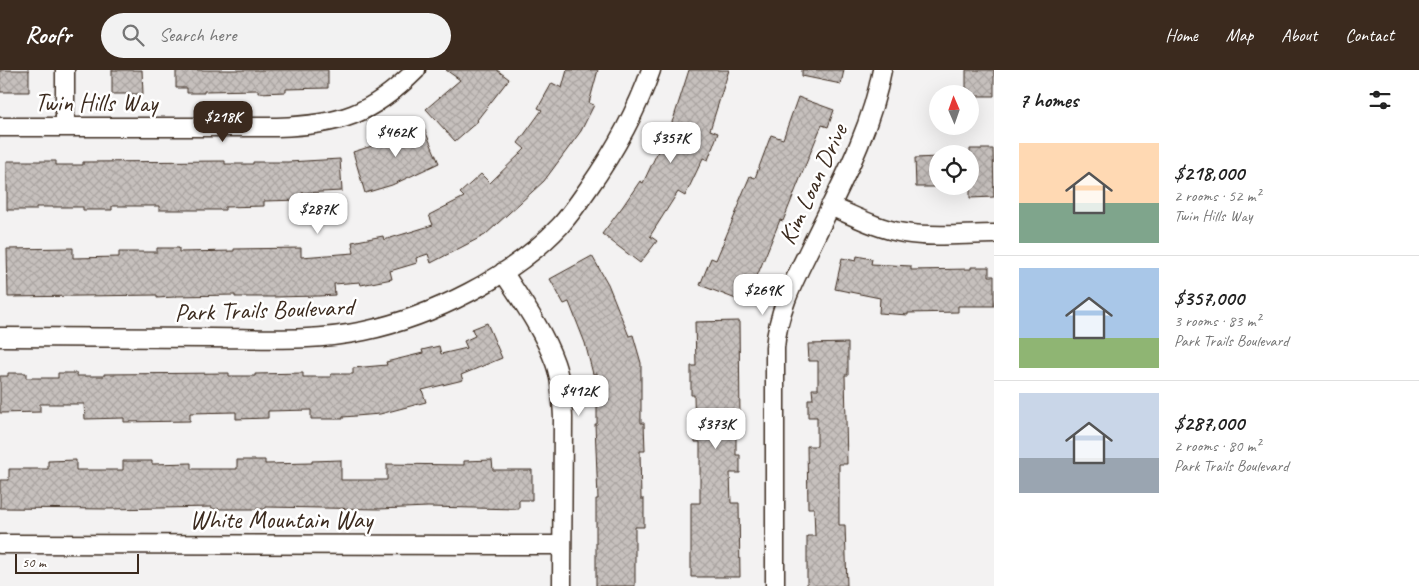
<!DOCTYPE html>
<meta charset="utf-8">
<style>
:root{--surface:#fff;--page:#f2f2f2;--text:#222;--muted:#767676;--line:#e0e0e0;--accent:#3b2a1e}
body{margin:0;font-family:Caveat,sans-serif;background:var(--page);color:var(--text);height:100vh;display:flex;flex-direction:column;font-size:19px;white-space:nowrap}
*{box-sizing:border-box;margin:0}
p{font-size:16px;color:var(--muted)}
.icon{flex:none;width:28px;height:28px;fill:none;stroke:currentColor;stroke-width:2;stroke-linecap:round;stroke-linejoin:round}
.map{position:relative;flex:1;overflow:hidden}
.drawer{display:flex;flex-direction:column;background:var(--surface);width:425px}
.drawer>*{flex:none}
.needle{width:32px;rotate:358deg}
.fabs{position:absolute;left:929px;top:15px;display:grid;gap:10px}
.fabs a{display:grid;place-items:center;width:50px;height:50px;border-radius:50%;background:var(--surface);box-shadow:0 5px 20px #0002;font-size:25px}
.scale{position:absolute;left:15px;bottom:12px;width:124px;box-sizing:border-box;padding-left:5px;border:2px solid #3b2a1e;border-top:0;font-size:14px;line-height:18px;white-space:nowrap;color:#3b2a1e;-webkit-text-stroke:4px #fff;paint-order:stroke}
.price{position:absolute;translate:-50% -42px;padding:0 11px;border-radius:10px;background:#fff;color:#222;font-size:16px;line-height:32px;filter:drop-shadow(0 1px 2px #0008)}
.price::after{content:'';position:absolute;left:50%;top:30px;width:15px;height:11px;margin-left:-8px;background:inherit;clip-path:polygon(0 0,100% 0,50% 100%)}
.price.active{background:var(--accent);color:#fff}
ul{padding:0;list-style:none}
li{display:flex;align-items:center;gap:15px;height:125px;padding:0 25px}
li+li{border-top:1px solid var(--line)}
li span{display:grid;place-items:center;flex:none;width:140px;height:100px;border-radius:0px;color:#555}
li>.icon{margin-inline-start:auto}
span .icon{width:60px;height:60px;fill:#fffc;stroke-width:1}
li b{font-size:21px}
h2{display:flex;justify-content:space-between;align-items:center;height:60px;padding:0 25px;font-size:21px}
header{display:flex;align-items:center;gap:30px;box-sizing:border-box;height:70px;padding:0 25px;background:var(--accent);color:#fff}
header strong{font-size:24px}
nav{display:flex;gap:28px;margin-inline-start:auto;font-size:18px}
.search{width:350px;height:45px;background:var(--page);display:flex;align-items:center;gap:12px;box-sizing:border-box;padding:0 18px;border-radius:28px;color:var(--muted);font-size:19px}
main{display:flex;flex:1;min-height:0}
.map>svg:first-child{display:block}
.building{fill:url(#building-cross-hatch);stroke:#3b2a1e}
.lines{fill:none;stroke-linecap:round;stroke-linejoin:round}
.minor-casing{stroke:#3b2a1e;stroke-width:21}
.minor{stroke:#fff;stroke-width:18}
.labels{text-anchor:middle;stroke-width:5;stroke-linejoin:round;paint-order:stroke}
.street-label{font-size:25px;fill:#3b2a1e;stroke:#fff}
</style>
<header>
<strong>Roofr</strong>
<div class="search"><svg class="icon" aria-label="search" viewBox="0 0 24 24"><circle cx="10" cy="10" r="6"/><path d="M15 15l6 6"/></svg>Search here</div>
<nav><a>Home</a><a>Map</a><a>About</a><a>Contact</a></nav>
</header>
<main>
<div class="map">
<svg width="994" height="516" viewBox="0 0 994 516">
<defs>
<pattern id="building-cross-hatch" width="8" height="8" patternUnits="userSpaceOnUse" patternTransform="scale(1.25)"><rect width="8" height="8" fill="#c6c0bd"/><path d="M0 0l8 8M0 8l8-8" fill="none" stroke="#aba5a2"/></pattern>
</defs>
<rect width="100%" height="100%" fill="#f3f2f2"/>
<filter id="ink" filterUnits="userSpaceOnUse"><feTurbulence type="fractalNoise" baseFrequency=".02" numOctaves="2"/><feDisplacementMap in="SourceGraphic" scale="10" xChannelSelector="R" yChannelSelector="G"/><feConvolveMatrix kernelMatrix="1 2 1 2 8 2 1 2 1" color-interpolation-filters="sRGB"/></filter>
<g filter="url(#ink)">
<path class="building" d="M0,0H29V22H0Z
M112,0H142L143,24H112Z
M176,0H328V18L286,19V22L258,23V20L204,21V23H187V18H176Z
M446,0H497L509,9L477,50L478,51L455,71L426,39L460,10Z
M567,0H598L589,33L594,35L581,61L544,111L485,165L431,193L428,184L416,188L417,193L390,201L392,209L361,215L360,212L334,214L335,225L319,226L273,227H235V225L175,226V227L157,228V225L8,227L7,179L73,178V188L119,187V182H157V178H179V182L234,181V179L301,178V187L354,183L352,172L383,166L384,170L433,155L429,145L464,127L460,123L481,104L490,113L525,79L518,73L542,40L538,38L552,13L562,18Z
M689,0H729L710,60L718,63L708,90L703,88L685,126L678,122L650,166L657,171L640,193L602,164L623,136L640,111L643,113L659,79H661L674,47Z
M802,0H844L841,14L802,6Z
M966,0H994V26H970V24H966Z
M798,27L834,40L828,57L822,55L818,64L783,151L780,150L746,233L700,215L711,188L716,190L740,133L739,132L750,106L755,108L771,65L783,69Z
M420,49L439,93L392,115L365,123L353,82L397,68L394,61Z
M970,79H993L994,127L970,128Z
M938,87V117H916L915,88Z
M340,89L342,121L302,123V130L264,131V136L225,137V140H159V136H112V140H83V137H36V140H7V91H56V95H83V92L225,91V94H253V92H288Z
M592,186L608,214L629,266L633,265L641,293V353H644L645,381H640L641,429H644V457H635V516H596V429H598L595,354H597V303L593,304L585,273L569,232L564,234L550,209Z
M857,186L872,189L871,194L911,196V200L971,199V197H989V206H994V236H958V242L908,243V245L879,243L880,228L835,219L842,188L856,191Z
M739,251L740,351H736V385H740V403H730L731,433H739L740,507H691V433H700V372H695L694,325H691V296H696L695,252Z
M487,253L502,288L461,305L463,310L422,320L426,332L380,344L343,347V349H311V340L268,341V348L236,349V342L190,343V351L124,352V348L85,349L84,334H40V342L0,343V306H8V303H26V308H58V303H77V306H104V304L229,303V306H255V304L303,303V307H331V304H353V298L387,295L386,292L423,283L422,280L439,276L441,284L467,278L464,271L475,266L472,259Z
M848,273V305H845L847,394H839V455H845L847,516H807V466H815L814,438H808L807,376H817V347H808V329H813L812,319H818V291H809L808,274Z
M76,390V400H123V391H152V394L191,393V399H237V390H265V394L312,393V391L341,390V410H387V394L464,395V391L492,390L493,400H532V430H519V439L428,437L379,439L266,437V439H212V437L110,439L0,438V410H9V399H48V391Z"/>
<g class="lines">
<defs>
<path id="minor" d="M0,57H277C339,55 371,45 416,0
M65,57V0
M830,136C854,146 878,159 904,163C933,168 965,164 994,164
M503,202C522,231 543,260 555,293C561,310 562,329 563,347L562,516
M0,267C70,267 140,268 209,268C261,268 313,272 364,261C431,247 512,207 560,156C570,145 579,132 588,119C614,82 636,43 651,0
M0,474L562,475
M775,516V278C778,239 795,209 812,174C839,118 871,61 882,0"/>
</defs>
<use href="#minor" class="minor-casing"/>
<use href="#minor" class="minor"/>
</g>
</g>
<g class="labels">
<g class="street-label">
<text x="96" y="41">Twin Hills Way</text>
<text transform="translate(812 114) rotate(-65)" y="9">Kim Loan Drive</text>
<text transform="translate(264 239) rotate(-2)" y="9">Park Trails Boulevard</text>
<text x="281" y="458">White Mountain Way</text>
</g>
</g>
</svg>
<div class="fabs">
<a><svg class="needle" viewBox="-14 -14 28 28"><path d="M0-13l5 13h-10z" fill="#e53935"/><path d="M0 13l5-13h-10z" fill="#767676"/></svg></a>
<a><svg class="icon" aria-label="locate" viewBox="0 0 24 24"><circle cx="12" cy="12" r="6"/><path d="M12 2v4M12 18v4M2 12h4M18 12h4"/></svg></a>
</div>
<div class="scale">50 m</div>
<b class="price active" style="left:223px;top:73px">$218K</b>
<b class="price" style="left:396px;top:88px">$462K</b>
<b class="price" style="left:671px;top:94px">$357K</b>
<b class="price" style="left:318px;top:165px">$287K</b>
<b class="price" style="left:763px;top:246px">$269K</b>
<b class="price" style="left:579px;top:347px">$412K</b>
<b class="price" style="left:716px;top:380px">$373K</b>
</div>
<section class="drawer">
<h2>7 homes<svg class="icon" aria-label="filters" viewBox="0 0 24 24"><path d="M4 7h16M4 17h16"/><circle cx="9" cy="7" r="2"/><circle cx="15" cy="17" r="2"/></svg></h2>
<ul>
<li><span style="background:linear-gradient(#ffd9b3 60%,#7fa58c 0)"><svg class="icon" aria-label="home" viewBox="0 0 24 24"><path d="M3 11l9-7 9 7M6 9v11h12V9"/></svg></span><div><b>$218,000</b><p>2 rooms · 52 m²</p><p>Twin Hills Way</p></div></li>
<li><span style="background:linear-gradient(#a9c7e8 70%,#8fb573 0)"><svg class="icon" aria-label="home" viewBox="0 0 24 24"><path d="M3 11l9-7 9 7M6 9v11h12V9"/></svg></span><div><b>$357,000</b><p>3 rooms · 83 m²</p><p>Park Trails Boulevard</p></div></li>
<li><span style="background:linear-gradient(#c9d6e8 65%,#9aa5b1 0)"><svg class="icon" aria-label="home" viewBox="0 0 24 24"><path d="M3 11l9-7 9 7M6 9v11h12V9"/></svg></span><div><b>$287,000</b><p>2 rooms · 80 m²</p><p>Park Trails Boulevard</p></div></li>
</ul>
</section>
</main>
